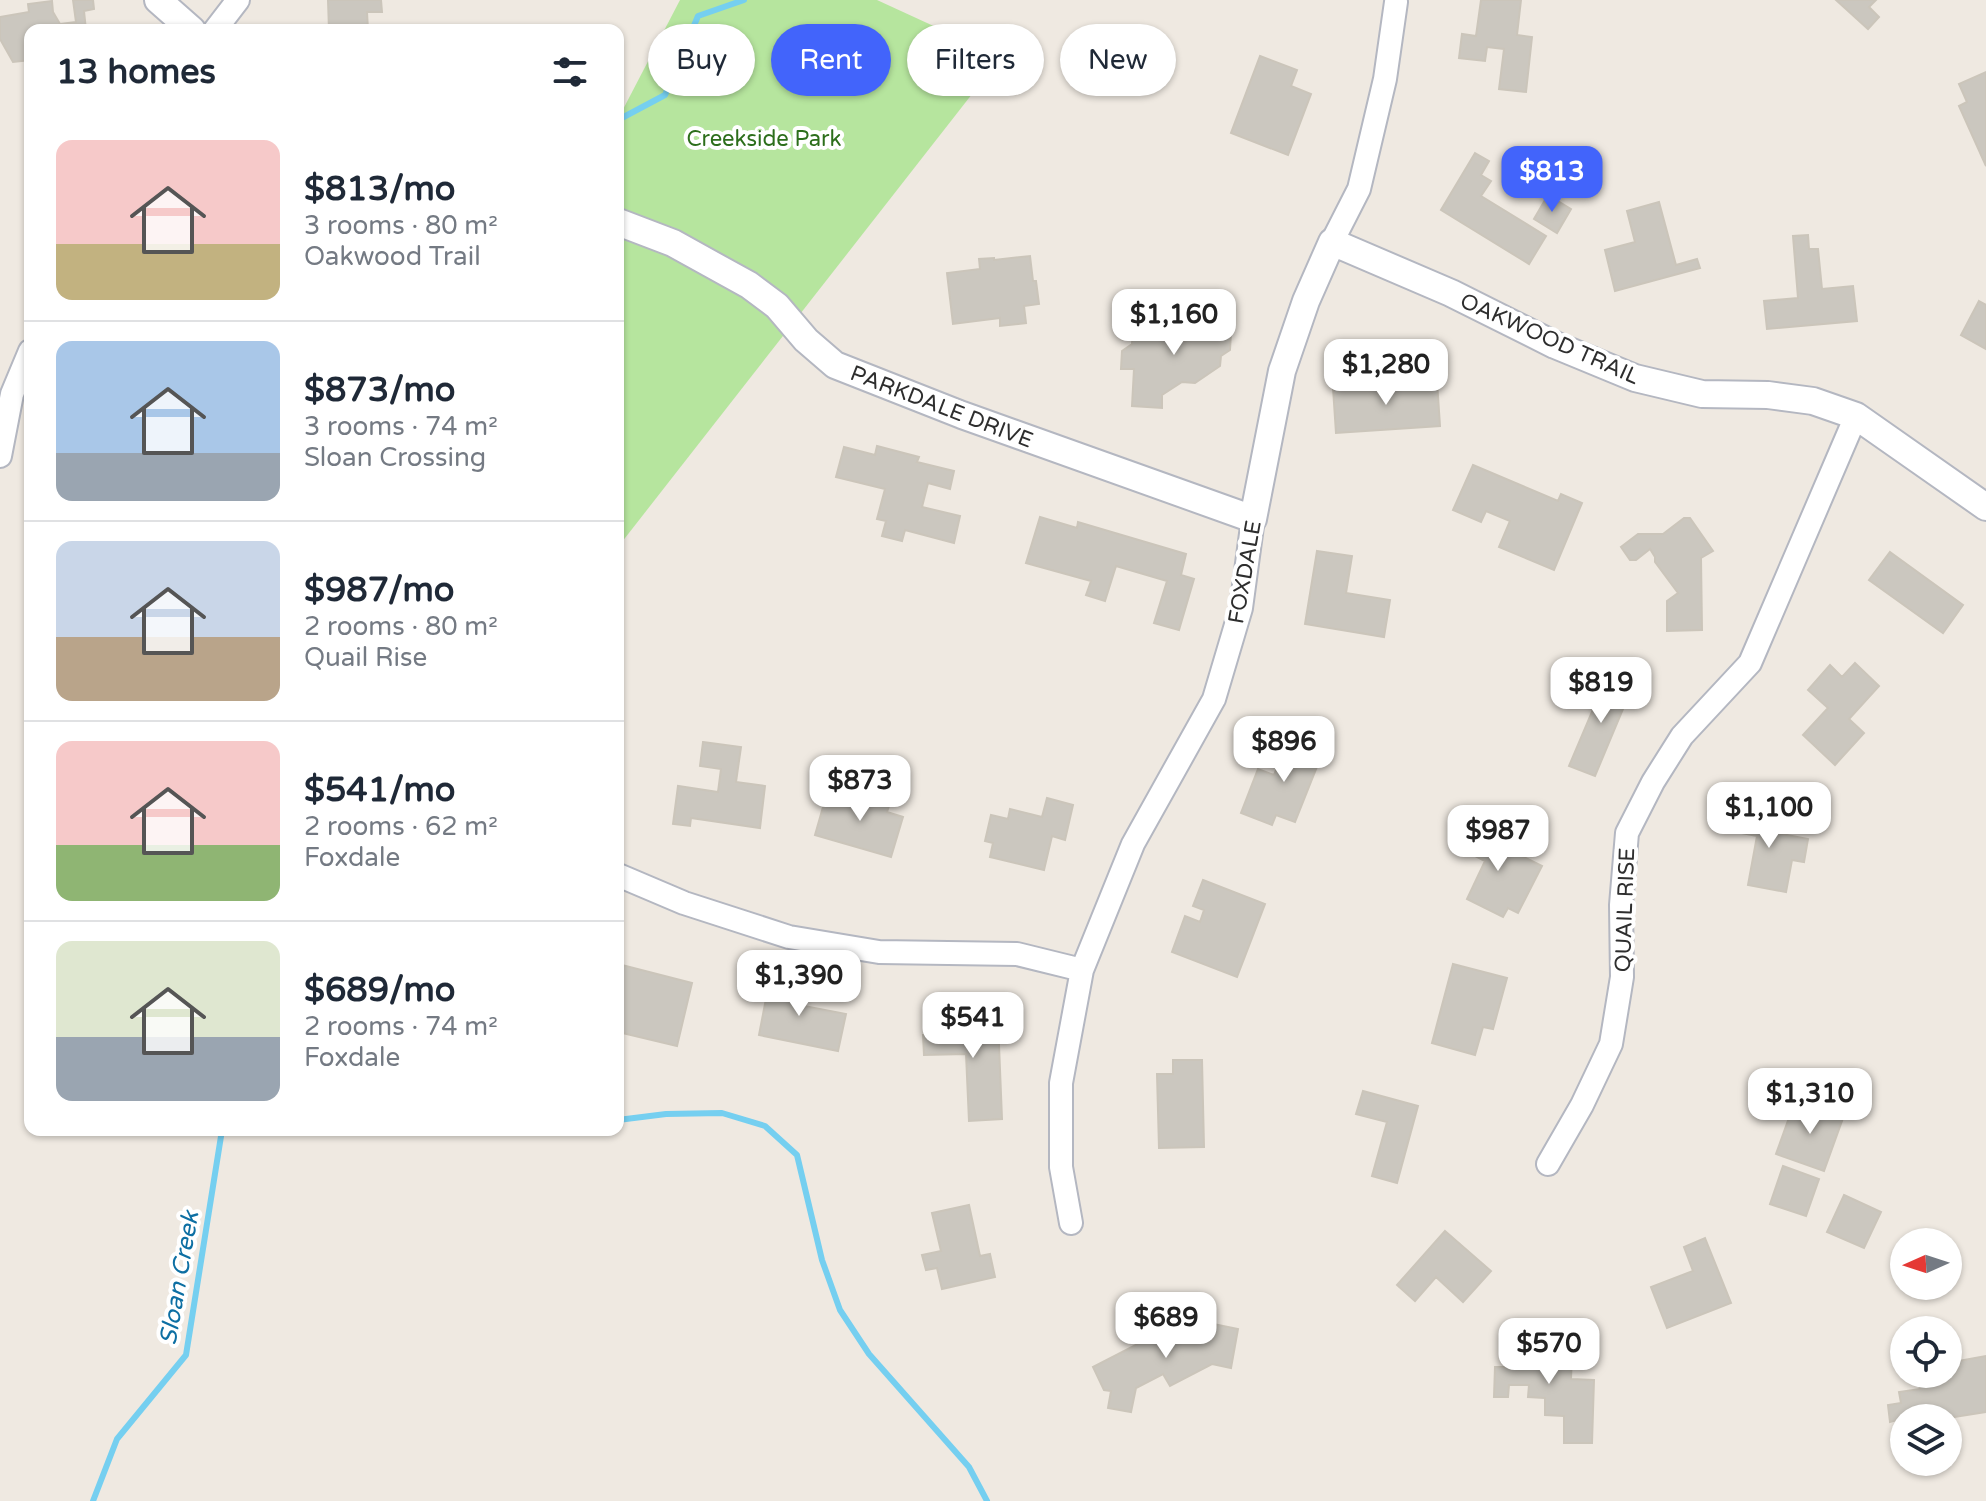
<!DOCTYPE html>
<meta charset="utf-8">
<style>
:root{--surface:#fff;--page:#f2f2f3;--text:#1f2937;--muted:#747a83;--line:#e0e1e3;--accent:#4264fb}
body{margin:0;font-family:"Varela Round",sans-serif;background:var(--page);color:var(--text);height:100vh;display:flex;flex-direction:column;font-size:30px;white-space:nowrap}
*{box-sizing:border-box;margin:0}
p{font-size:26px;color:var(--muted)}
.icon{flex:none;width:44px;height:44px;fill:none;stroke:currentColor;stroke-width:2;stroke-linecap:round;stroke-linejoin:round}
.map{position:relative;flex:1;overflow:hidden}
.side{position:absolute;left:24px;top:24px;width:600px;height:1112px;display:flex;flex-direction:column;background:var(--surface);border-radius:16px;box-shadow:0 2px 6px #0004}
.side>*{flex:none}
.banner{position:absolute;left:648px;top:24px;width:760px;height:72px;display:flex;gap:16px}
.needle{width:52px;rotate:267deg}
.buttons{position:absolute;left:1890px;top:1228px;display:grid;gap:16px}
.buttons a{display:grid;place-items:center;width:72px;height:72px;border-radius:50%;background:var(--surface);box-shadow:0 2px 6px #0004;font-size:40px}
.price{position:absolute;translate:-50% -68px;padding:0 18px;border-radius:16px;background:#fff;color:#222;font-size:26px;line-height:52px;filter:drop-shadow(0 2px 4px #0008)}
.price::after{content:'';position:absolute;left:50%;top:48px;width:24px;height:18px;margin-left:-12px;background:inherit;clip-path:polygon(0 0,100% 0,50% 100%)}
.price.current{background:var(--accent);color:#fff}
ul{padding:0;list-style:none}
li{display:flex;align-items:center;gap:24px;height:200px;padding:0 32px}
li+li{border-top:2px solid var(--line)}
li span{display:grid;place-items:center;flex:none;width:224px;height:160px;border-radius:16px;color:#555}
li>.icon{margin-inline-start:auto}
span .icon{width:96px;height:96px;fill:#fffc;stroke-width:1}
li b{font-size:34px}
h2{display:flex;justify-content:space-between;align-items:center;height:96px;padding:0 32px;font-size:34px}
.tag{padding:0 28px;border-radius:36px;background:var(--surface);box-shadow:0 2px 6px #0004;font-size:28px;line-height:72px}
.tag.current{background:var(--accent);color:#fff}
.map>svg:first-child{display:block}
.green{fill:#b6e59e}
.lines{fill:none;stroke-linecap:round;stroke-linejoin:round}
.stream{stroke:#75cff0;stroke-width:6}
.building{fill:#cbc7bf;stroke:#cbc5ba;stroke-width:2}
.minor-casing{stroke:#b4b7c1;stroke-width:26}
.tertiary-casing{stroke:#b4b7c1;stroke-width:30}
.minor{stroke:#fff;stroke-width:22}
.tertiary{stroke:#fff;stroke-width:26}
.labels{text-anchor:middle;stroke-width:8;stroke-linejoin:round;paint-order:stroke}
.park-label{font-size:22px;fill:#2c6e1b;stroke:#fff}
.street-label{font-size:22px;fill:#2e2e2e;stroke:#fff}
.water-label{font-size:24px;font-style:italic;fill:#0d6fa3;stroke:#fff}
</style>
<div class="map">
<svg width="1986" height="1501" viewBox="0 0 1986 1501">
<rect width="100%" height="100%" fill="#efe9e1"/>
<path class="green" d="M680,0H877L1001,57L618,547V119Z"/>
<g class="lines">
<path class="stream" d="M618,120L665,95L698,16L744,0
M618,1120L666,1114L722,1113L765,1126L797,1155L822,1260L840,1310L869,1354L969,1467L987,1501
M93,1501L117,1439L186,1355L222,1130"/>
</g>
<path class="building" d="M73,0H93L94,9L84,11L86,30H30V60L13,62L0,39V17L29,12L28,4L52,1L53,12L60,24L76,22Z
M328,0H381L382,12H367L368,30H329Z
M1481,0H1521L1517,35L1532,37L1526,92L1499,89L1504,49L1487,47L1485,61L1459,58L1462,34L1476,36Z
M1836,0H1876L1869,7L1879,17L1868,29Z
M1260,56L1297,70L1291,86L1311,94L1288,155L1231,133Z
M1986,72V166L1959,106L1967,102L1959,84Z
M1475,153L1489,161L1481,175L1491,181L1481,196L1546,236L1529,264L1441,210Z
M1548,195L1571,209L1557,233L1534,219Z
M1659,202L1676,265L1697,259L1700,268L1615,291L1605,250L1635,242L1627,211Z
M1808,235L1809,249H1818L1822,289L1853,286L1857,321L1767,329L1764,301L1798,298L1793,236Z
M1030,256L1033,281H1036L1039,304L1024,306L1026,323L1000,326V318L953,324L947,273L980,269L979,259L994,258V260Z
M1979,301L1986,305V349L1961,335Z
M1214,314L1232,316L1230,350L1221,356L1220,366L1195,383L1182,382L1162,395V408L1132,406L1134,369H1121L1122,351L1132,344L1133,324L1145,325L1157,317L1173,340L1185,341L1193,336L1195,317L1208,318Z
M1437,381L1440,426L1336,433L1333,388Z
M877,446L919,457L917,462L954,471L950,489L928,483L922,507L960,516L954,543L905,530L902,541L882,536L886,521L877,519L885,489L836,477L844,447L875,455Z
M1473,465L1558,501L1561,494L1582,503L1554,570L1499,547L1510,521L1486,511L1481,522L1453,510Z
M1040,517L1077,528L1078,522L1186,554L1181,575L1194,579L1179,630L1154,623L1167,581L1116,566L1105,601L1086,595L1091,581L1026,563Z
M1684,518H1690L1713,551L1701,558L1702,630L1667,631V601L1678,593L1655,562V557L1650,549L1636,560H1630L1621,547L1638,534H1663Z
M1317,551L1352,556L1346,593L1390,600L1384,637L1305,624Z
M1890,552L1963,605L1943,633L1869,580Z
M1855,663L1879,686L1849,719L1864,733L1835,765L1803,735L1828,708L1808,690L1830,665L1842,677Z
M1608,674L1633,685L1595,776L1569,766Z
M1290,735L1324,749L1295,822L1276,815L1272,825L1241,813L1258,769L1274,775Z
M703,742L741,747L736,782L765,786L760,828L691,818L690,826L673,824L678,786L718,792L721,769L700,766Z
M857,790L891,800L887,812L903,817L891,857L815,835L827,793L854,801Z
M1047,798L1073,805L1065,840L1052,836L1044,870L990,857L993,843L985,841L991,815L1008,819L1010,809L1042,817Z
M1735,808L1774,816L1771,832L1808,839L1804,862L1792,860L1786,892L1748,885L1757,836L1731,831Z
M1458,825L1542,866L1518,913L1508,908L1503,917L1467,899L1485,861L1450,843Z
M1203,880L1265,904L1237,977L1172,952L1185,916L1200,922L1204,910L1193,906Z
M618,964L692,983L677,1046L618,1032Z
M1453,964L1507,978L1493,1029L1483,1027L1475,1055L1432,1043Z
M770,978L808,986L804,1006L846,1014L838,1051L759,1035Z
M966,1010L967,1022L998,1020L1002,1119L969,1121L966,1054L924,1055L923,1035L943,1034L941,1011Z
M1173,1060H1202L1204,1147L1159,1148L1157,1074H1173Z
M1363,1091L1418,1106L1397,1183L1372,1176L1387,1122L1356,1114Z
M1795,1101L1843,1118L1824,1171L1776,1154Z
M1783,1166L1819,1179L1806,1216L1770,1204Z
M1844,1195L1881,1212L1864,1248L1827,1232Z
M969,1205L980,1256L990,1254L995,1277L942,1289L937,1268L926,1270L922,1255L941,1251L932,1213Z
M1445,1231L1491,1271L1463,1302L1436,1277L1415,1301L1397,1285Z
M1705,1238L1731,1303L1667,1328L1651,1287L1693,1271L1684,1247Z
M1189,1319L1238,1329L1231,1368L1212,1364L1170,1386L1163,1374L1136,1388L1131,1412L1108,1408L1111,1391L1104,1390L1093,1367L1157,1334L1173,1337L1175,1326Z
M1510,1333L1537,1334V1355H1572L1571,1379L1594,1380L1592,1443H1564V1416L1545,1415V1398L1528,1397L1529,1385H1509L1508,1397H1494L1495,1367H1509Z
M1948,1351H1952L1953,1362L1986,1356V1412L1948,1418H1904L1890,1422L1888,1405L1901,1403L1899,1392L1920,1389L1917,1374H1948Z"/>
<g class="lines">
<defs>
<path id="minor" d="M215,30L238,0
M1332,242L1359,189L1385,79L1396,2
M0,456L12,394L30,351
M618,875L684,903L789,937L879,952L1017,954L1082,970
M1548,1164L1582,1105L1611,1044L1622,977L1621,905L1627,833L1653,782L1682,736L1750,663L1856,416
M1071,1223L1061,1167V1083L1082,970L1133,844L1214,699L1241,608L1253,519"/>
<path id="tertiary" d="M158,0L192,30
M618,222L673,243L749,285L777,306L806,340L835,365L962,415L1253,519L1282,371L1306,301L1332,242L1451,293L1555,345L1635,378L1702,394L1768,395L1813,401L1856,416L1986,507"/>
</defs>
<use href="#minor" class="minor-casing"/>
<use href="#tertiary" class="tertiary-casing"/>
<use href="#minor" class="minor"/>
<use href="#tertiary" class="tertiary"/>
</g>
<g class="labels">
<g class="park-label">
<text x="764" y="146">Creekside Park</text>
</g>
<g class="street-label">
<text transform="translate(1550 338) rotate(24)" y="8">OAKWOOD TRAIL</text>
<text transform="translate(942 406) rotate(21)" y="8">PARKDALE DRIVE</text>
<text transform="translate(1244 572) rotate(-80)" y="8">FOXDALE</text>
<text transform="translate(1624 910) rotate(-88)" y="8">QUAIL RISE</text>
</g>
<g class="water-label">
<text transform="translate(179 1278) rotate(-80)" y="8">Sloan Creek</text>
</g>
</g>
</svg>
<div class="buttons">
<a><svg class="needle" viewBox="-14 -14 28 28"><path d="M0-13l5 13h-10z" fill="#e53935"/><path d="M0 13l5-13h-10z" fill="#747a83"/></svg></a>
<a><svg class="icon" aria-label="locate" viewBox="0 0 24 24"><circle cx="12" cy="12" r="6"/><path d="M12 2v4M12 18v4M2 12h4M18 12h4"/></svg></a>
<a><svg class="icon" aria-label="layers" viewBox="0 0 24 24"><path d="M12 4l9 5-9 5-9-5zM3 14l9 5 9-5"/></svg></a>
</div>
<b class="price current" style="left:1552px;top:214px">$813</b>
<b class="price" style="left:1174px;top:357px">$1,160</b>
<b class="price" style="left:1386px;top:407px">$1,280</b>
<b class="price" style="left:1601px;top:725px">$819</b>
<b class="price" style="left:1284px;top:784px">$896</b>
<b class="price" style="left:860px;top:823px">$873</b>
<b class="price" style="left:1769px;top:850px">$1,100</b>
<b class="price" style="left:1498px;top:873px">$987</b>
<b class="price" style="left:799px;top:1018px">$1,390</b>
<b class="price" style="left:973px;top:1060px">$541</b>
<b class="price" style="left:1810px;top:1136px">$1,310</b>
<b class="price" style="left:1166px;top:1360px">$689</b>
<b class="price" style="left:1549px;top:1386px">$570</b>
<div class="banner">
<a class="tag">Buy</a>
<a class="tag current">Rent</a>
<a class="tag">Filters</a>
<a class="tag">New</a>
</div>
<section class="side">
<h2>13 homes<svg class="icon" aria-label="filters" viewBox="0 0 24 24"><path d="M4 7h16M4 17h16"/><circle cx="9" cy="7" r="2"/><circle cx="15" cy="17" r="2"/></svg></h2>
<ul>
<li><span style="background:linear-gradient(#f6c9c9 65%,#c2b280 0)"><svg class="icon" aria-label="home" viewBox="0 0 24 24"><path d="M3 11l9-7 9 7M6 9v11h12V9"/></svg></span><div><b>$813/mo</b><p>3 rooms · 80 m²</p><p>Oakwood Trail</p></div></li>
<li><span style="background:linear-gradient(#a9c7e8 70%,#9aa5b1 0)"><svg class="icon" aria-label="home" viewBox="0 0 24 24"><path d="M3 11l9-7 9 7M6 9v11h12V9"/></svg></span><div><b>$873/mo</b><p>3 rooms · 74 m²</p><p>Sloan Crossing</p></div></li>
<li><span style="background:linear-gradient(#c9d6e8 60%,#b9a48a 0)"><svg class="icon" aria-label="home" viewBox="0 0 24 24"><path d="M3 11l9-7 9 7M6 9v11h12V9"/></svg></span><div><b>$987/mo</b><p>2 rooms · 80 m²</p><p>Quail Rise</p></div></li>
<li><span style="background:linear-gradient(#f6c9c9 65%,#8fb573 0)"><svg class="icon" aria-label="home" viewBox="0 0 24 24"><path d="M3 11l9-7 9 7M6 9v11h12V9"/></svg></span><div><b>$541/mo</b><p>2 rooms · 62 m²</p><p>Foxdale</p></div></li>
<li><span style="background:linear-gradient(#dfe7d0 60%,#9aa5b1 0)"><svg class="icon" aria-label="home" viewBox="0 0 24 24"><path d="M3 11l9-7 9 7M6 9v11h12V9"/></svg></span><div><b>$689/mo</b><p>2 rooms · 74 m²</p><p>Foxdale</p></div></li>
</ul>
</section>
</div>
